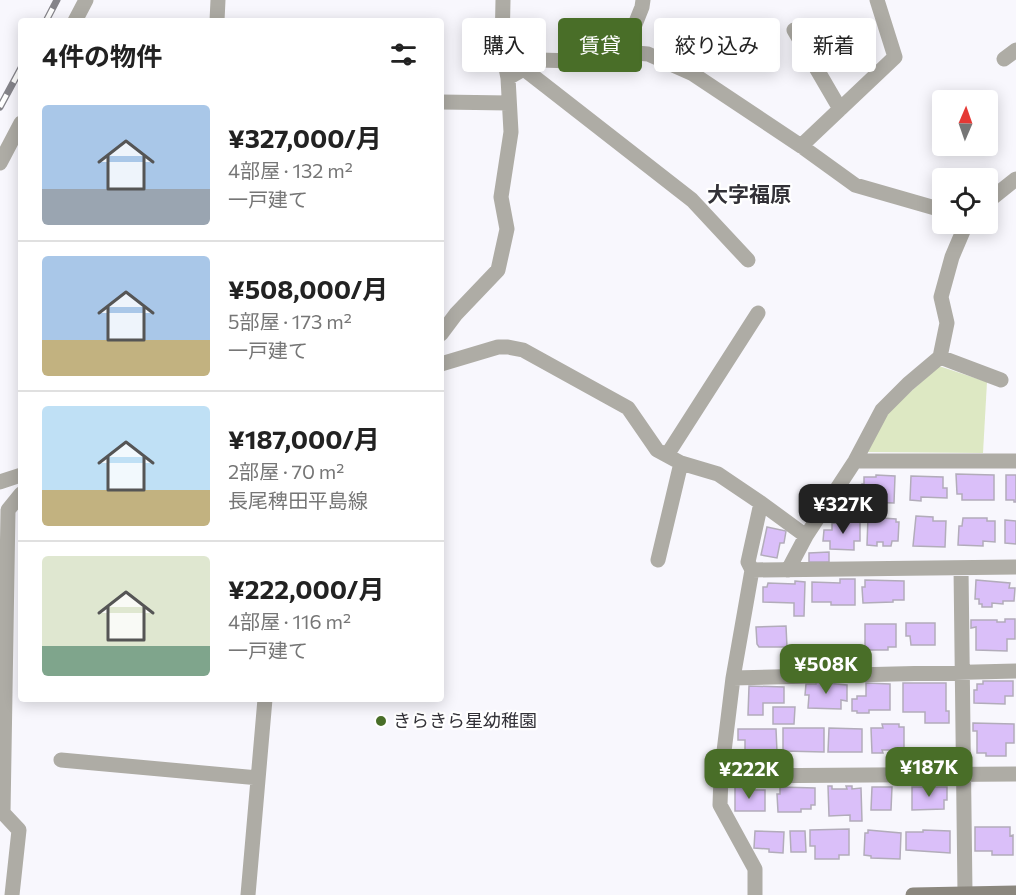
<!DOCTYPE html>
<html lang="ja">
<meta charset="utf-8">
<style>
:root{--surface:#fff;--page:#f6f6f6;--text:#222;--muted:#767676;--line:#e0e0e0;--accent:#496e28}
body{margin:0;font-family:Commissioner,"Noto Sans JP",sans-serif;background:var(--page);color:var(--text);height:100vh;display:flex;flex-direction:column;font-size:22px;white-space:nowrap}
*{box-sizing:border-box;margin:0}
p{font-size:20px;color:var(--muted)}
.icon{flex:none;width:33px;height:33px;fill:none;stroke:currentColor;stroke-width:2;stroke-linecap:round;stroke-linejoin:round}
.map{position:relative;flex:1;overflow:hidden}
.details{position:absolute;left:18px;top:18px;width:426px;height:684px;display:flex;flex-direction:column;background:var(--surface);border-radius:6px;box-shadow:0 3px 15px #0003}
.details>*{flex:none}
.guide{position:absolute;left:462px;top:18px;width:464px;height:54px;display:flex;gap:12px}
.needle{width:39px;rotate:2deg}
.buttons{position:absolute;left:932px;top:90px;display:grid;gap:12px}
.buttons a{display:grid;place-items:center;width:66px;height:66px;border-radius:6px;background:var(--surface);box-shadow:0 3px 15px #0003;font-size:30px}
.price{position:absolute;translate:-50% -51px;padding:0 14px;border-radius:12px;background:var(--accent);color:#fff;font-size:20px;line-height:39px;filter:drop-shadow(0 2px 3px #0008)}
.price::after{content:'';position:absolute;left:50%;top:36px;width:18px;height:14px;margin-left:-9px;background:inherit;clip-path:polygon(0 0,100% 0,50% 100%)}
.price.active{background:#222;color:#fff}
ul{padding:0;list-style:none}
li{display:flex;align-items:center;gap:18px;height:150px;padding:0 24px}
li+li{border-top:2px solid var(--line)}
li span{display:grid;place-items:center;flex:none;width:168px;height:120px;border-radius:6px;color:#555}
li>.icon{margin-inline-start:auto}
span .icon{width:72px;height:72px;fill:#fffc;stroke-width:1}
li b{font-size:26px}
h2{display:flex;justify-content:space-between;align-items:center;height:72px;padding:0 24px;font-size:26px}
.chip{padding:0 21px;border-radius:6px;background:var(--surface);box-shadow:0 3px 15px #0003;font-size:21px;line-height:54px}
.chip.active{background:var(--accent);color:#fff}
.map>svg:first-child{display:block}
.green{fill:#dde8c3}
.building{fill:#dabff9;stroke:#b2acba;stroke-width:1.5}
.lines{fill:none;stroke-linecap:round;stroke-linejoin:round}
.minor{stroke:#aeaca5;stroke-width:15}
.secondary{stroke:#8b877e;stroke-width:15}
.rail-casing{stroke:#85848a;stroke-width:7}
.rail{stroke:#fff;stroke-width:4.5;stroke-dasharray:14;stroke-linecap:butt}
.poi-dot{fill:#496e28;stroke:#fff;stroke-width:2}
.labels{text-anchor:middle;stroke-width:4.5;stroke-linejoin:round;paint-order:stroke}
.poi-label{font-size:18px;fill:#323137;stroke:#fff;text-anchor:start}
.quarter-label{font-size:21px;font-weight:bold;fill:#323137;stroke:#fff}
</style>
<div class="map">
<svg width="1016" height="895" viewBox="0 0 1016 895">
<rect width="100%" height="100%" fill="#f8f7fd"/>
<path class="green" d="M939,366L987,382L983,453L866,452L885,415Z"/>
<path class="building" d="M956,474L994,475V500H962V494H957Z
M876,475L895,476L894,503L861,502L862,484H864V477H876Z
M1006,475H1016V502H1014V500H1006Z
M911,476L943,477V488H947V498L921,497V501L910,500Z
M916,516L933,517V521H946L945,547L913,546Z
M868,517L896,519V522H899L898,541H892L891,546H883V542H877V546L867,545Z
M842,518H855V522H860V541H854V550L830,549V541H823L824,530H832V523L841,524Z
M963,518H987V521H995V542L983,541V546L958,545L959,526H962Z
M1005,520L1016,521V544L1005,543Z
M767,527L786,531L784,543H780L777,558L761,555Z
M829,552V562H809V553Z
M840,579H855V605H831V602H812V582L840,583Z
M865,580L904,581V600H893V602L863,603L862,587H865Z
M976,580L1010,583L1009,588H1015L1014,601H1003V604L992,603V607H982V604H979V599H975Z
M795,581L805,582L804,616H794V603L763,602V587H767L768,583L795,584Z
M1005,619H1015V639H1007V651L976,650V627L971,628V620H997V622H1005Z
M906,623H935V645H911L910,636H906Z
M865,624H896V647H888V650H865Z
M786,626L787,647H759L757,644L756,627Z
M983,681H1013V696H1005V704L974,703V690H977V684H983Z
M816,682L847,685V701L841,700V709L808,708L809,695H805L806,684H816Z
M866,683L890,684V710H869V713H857V711H852V699H857V696H866Z
M903,683H946V711H949V723H925V712H903Z
M749,686L784,687V703H763V715H748Z
M773,707H795L794,724H773Z
M973,723L1014,724V743H1006V756H986V753H977V731H973Z
M882,724H899V727H904V750H882L883,753H872L871,728H883Z
M783,728H824V752L783,751Z
M829,728L862,729V752H828Z
M738,729H776L777,752H771V757H759L760,753H745V740H738Z
M735,786H747V790H765V811H735Z
M828,786H832V789H847L846,786H852V789L861,788L862,821H850V815L829,816Z
M780,787L815,788V805H811V809H801V812H778L777,794H780Z
M872,787H892L891,810H871Z
M912,787H947V800H944V809L912,810Z
M975,827H1010V836L1013,835V855H992V851H975Z
M849,829V855H839V859H815V846H810V830Z
M868,830L901,833L900,859L871,858V856L864,855L865,833H868Z
M923,830L950,831V853L906,850V832H923Z
M755,831L784,832L783,853L769,852V849L754,848Z
M790,831H805L806,852H791Z"/>
<g class="lines">
<path class="minor" d="M75,21L86,0
M217,21L218,0
M794,30L840,109
M624,52L642,7L643,0
M1004,59L1016,50
M524,69L692,200L748,260
M508,78L539,60L575,61L624,52L648,54L693,74L801,146L855,185L942,210
M441,102L509,103
M801,146L895,57L877,0
M0,163L21,123
M987,202L1016,179
M441,334L456,314L498,270L507,229L501,197L511,132L508,78L502,48L503,0
M940,357L1001,380
M441,364L498,347H508L523,350L628,408L657,450L681,463L718,474L761,503L748,562L752,570L733,678L721,776L720,805L755,869V895
M667,455L758,313
M855,461H1016
M0,482L21,475
M761,503L806,536
M658,560L681,463
M961,568L965,893
M752,570L1016,567
M788,570L806,536L855,461L882,410L908,384L940,357L947,323L941,297L952,257L966,224
M733,678L1016,671
M61,760L258,778
M721,776L1016,774
M12,895L19,830L3,813L8,510L21,494
M248,895L265,699"/>
<path class="secondary" d="M913,895L1016,893"/>
<defs>
<path id="rail" d="M46,21L57,0
M0,107L21,68"/>
</defs>
<use href="#rail" class="rail-casing"/>
<use href="#rail" class="rail"/>
</g>
<circle class="poi-dot" cx="381" cy="721" r="6"/>
<g class="labels">
<g class="poi-label">
<text x="393" y="727">きらきら星幼稚園</text>
</g>
<g class="quarter-label">
<text x="749" y="202">大字福原</text>
</g>
</g>
</svg>
<div class="buttons">
<a><svg class="needle" viewBox="-14 -14 28 28"><path d="M0-13l5 13h-10z" fill="#e53935"/><path d="M0 13l5-13h-10z" fill="#767676"/></svg></a>
<a><svg class="icon" aria-label="locate" viewBox="0 0 24 24"><circle cx="12" cy="12" r="6"/><path d="M12 2v4M12 18v4M2 12h4M18 12h4"/></svg></a>
</div>
<b class="price active" style="left:843px;top:535px">¥327K</b>
<b class="price" style="left:826px;top:695px">¥508K</b>
<b class="price" style="left:929px;top:798px">¥187K</b>
<b class="price" style="left:749px;top:800px">¥222K</b>
<div class="guide">
<a class="chip">購入</a>
<a class="chip active">賃貸</a>
<a class="chip">絞り込み</a>
<a class="chip">新着</a>
</div>
<section class="details">
<h2>4件の物件<svg class="icon" aria-label="filters" viewBox="0 0 24 24"><path d="M4 7h16M4 17h16"/><circle cx="9" cy="7" r="2"/><circle cx="15" cy="17" r="2"/></svg></h2>
<ul>
<li><span style="background:linear-gradient(#a9c7e8 70%,#9aa5b1 0)"><svg class="icon" aria-label="home" viewBox="0 0 24 24"><path d="M3 11l9-7 9 7M6 9v11h12V9"/></svg></span><div><b>¥327,000/月</b><p>4部屋 · 132 m²</p><p>一戸建て</p></div></li>
<li><span style="background:linear-gradient(#a9c7e8 70%,#c2b280 0)"><svg class="icon" aria-label="home" viewBox="0 0 24 24"><path d="M3 11l9-7 9 7M6 9v11h12V9"/></svg></span><div><b>¥508,000/月</b><p>5部屋 · 173 m²</p><p>一戸建て</p></div></li>
<li><span style="background:linear-gradient(#bfe0f5 70%,#c2b280 0)"><svg class="icon" aria-label="home" viewBox="0 0 24 24"><path d="M3 11l9-7 9 7M6 9v11h12V9"/></svg></span><div><b>¥187,000/月</b><p>2部屋 · 70 m²</p><p>長尾稗田平島線</p></div></li>
<li><span style="background:linear-gradient(#dfe7d0 75%,#7fa58c 0)"><svg class="icon" aria-label="home" viewBox="0 0 24 24"><path d="M3 11l9-7 9 7M6 9v11h12V9"/></svg></span><div><b>¥222,000/月</b><p>4部屋 · 116 m²</p><p>一戸建て</p></div></li>
</ul>
</section>
</div>
